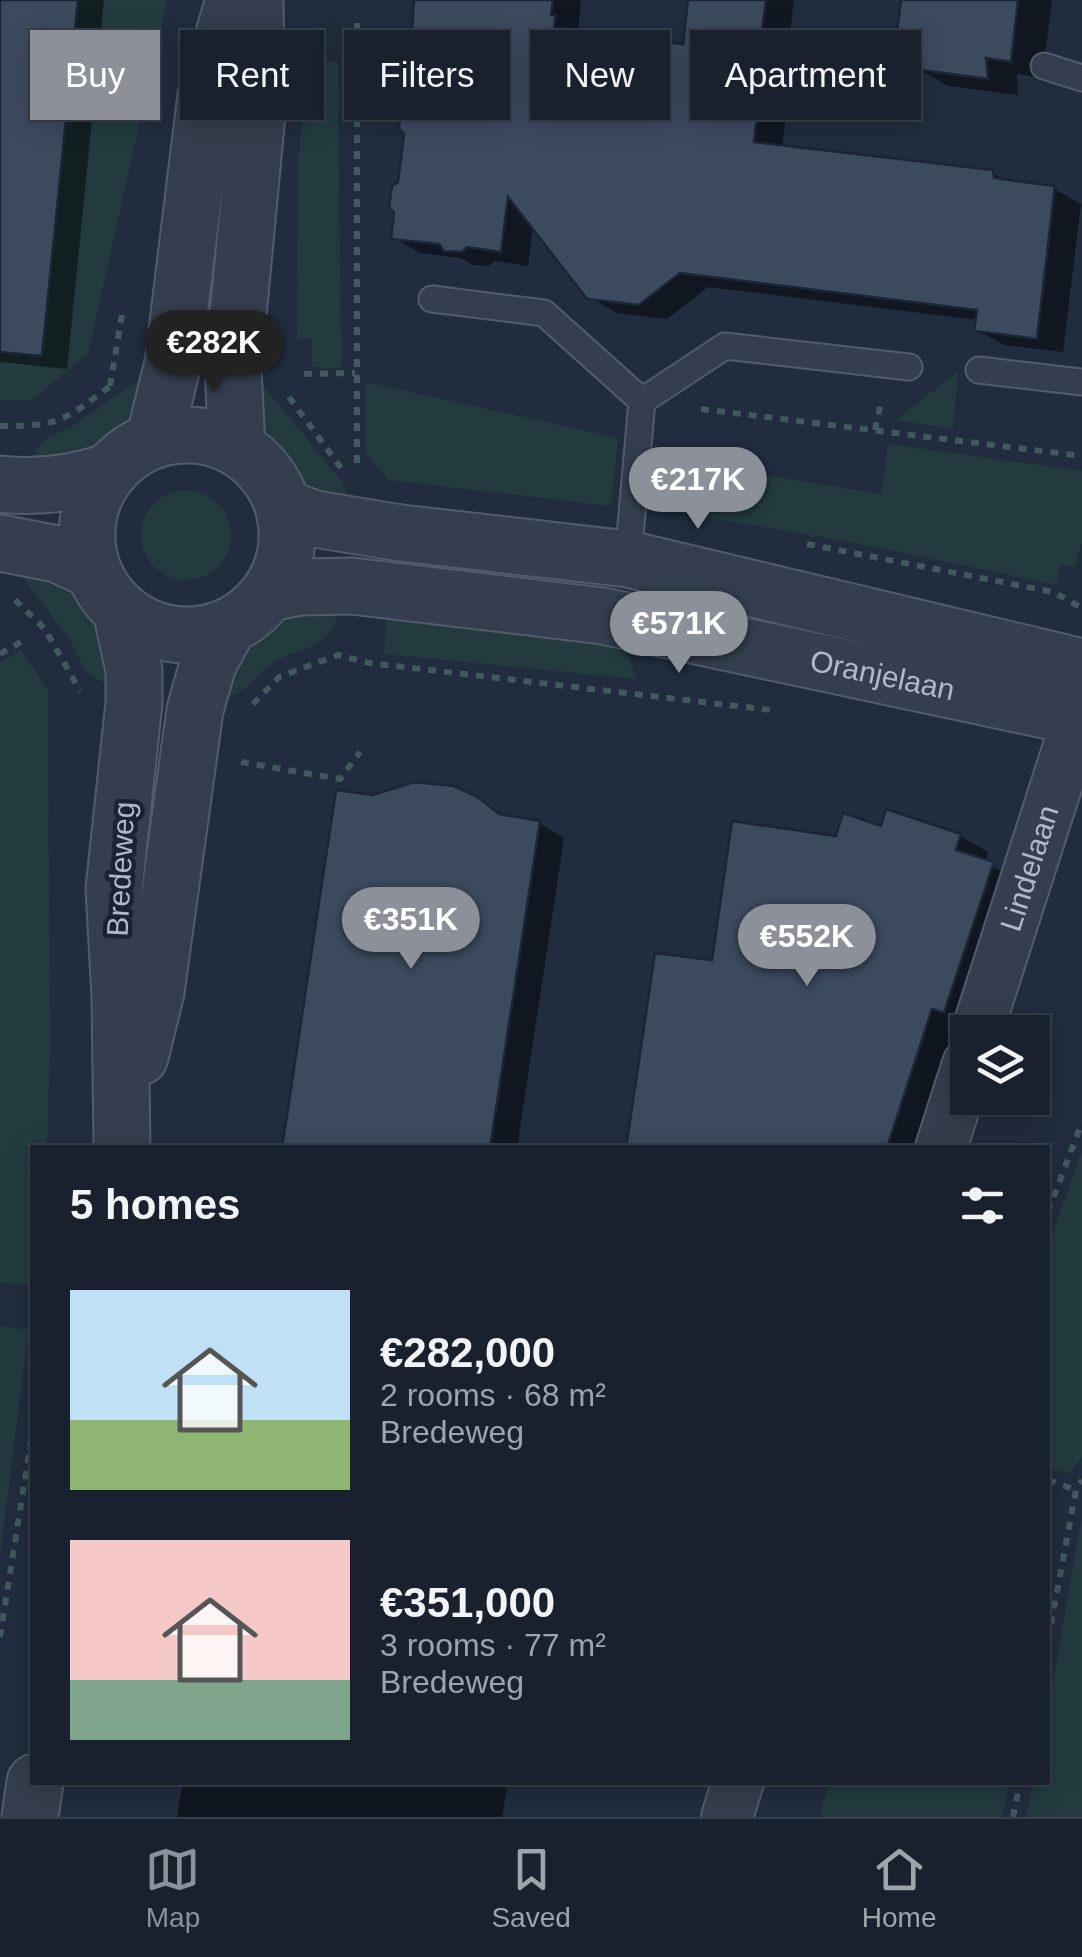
<!DOCTYPE html>
<meta charset="utf-8">
<style>
:root{--surface:#19212e;--page:#262e3a;--text:#f1f3f6;--muted:#9fa3aa;--line:#373e4a;--accent:#8c9099}
body{margin:0;font-family:Arial,sans-serif;background:var(--page);color:var(--text);height:100vh;display:flex;flex-direction:column;font-size:38px;white-space:nowrap}
*{box-sizing:border-box;margin:0}
p{font-size:32px;color:var(--muted)}
.icon{flex:none;width:55px;height:55px;fill:none;stroke:currentColor;stroke-width:2;stroke-linecap:round;stroke-linejoin:round}
.map{position:relative;flex:1;overflow:hidden}
.sheet{position:absolute;left:30px;top:1145px;width:1020px;height:640px;display:flex;flex-direction:column;background:var(--surface);border-radius:0px;box-shadow:0 5px 25px #0003,0 0 0 2px var(--line)}
.sheet>*{flex:none}
.banner{position:absolute;left:30px;top:30px;width:1022px;height:90px;display:flex;gap:20px}
.tools{position:absolute;left:950px;top:1015px;display:grid;gap:20px}
.tools a{display:grid;place-items:center;width:100px;height:100px;border-radius:0px;background:var(--surface);box-shadow:0 5px 25px #0003,0 0 0 2px var(--line);font-size:50px}
.price{position:absolute;translate:-50% -85px;padding:0 22px;border-radius:35px;background:var(--accent);color:#fff;font-size:32px;line-height:65px;filter:drop-shadow(0 2px 5px #0008)}
.price::after{content:'';position:absolute;left:50%;top:60px;width:30px;height:22px;margin-left:-15px;background:inherit;clip-path:polygon(0 0,100% 0,50% 100%)}
.price.on{background:#222;color:#fff}
ul{padding:0;list-style:none}
li{display:flex;align-items:center;gap:30px;height:250px;padding:0 40px}
li span{display:grid;place-items:center;flex:none;width:280px;height:200px;border-radius:0px;color:#555}
li>.icon{margin-inline-start:auto}
span .icon{width:120px;height:120px;fill:#fffc;stroke-width:1}
li b{font-size:42px}
h2{display:flex;justify-content:space-between;align-items:center;height:120px;padding:0 40px;font-size:42px}
.tag{padding:0 35px;border-radius:0px;background:var(--surface);box-shadow:0 5px 25px #0003,0 0 0 2px var(--line);font-size:35px;line-height:90px}
.tag.on{background:var(--accent);color:#fff}
.tabs{display:flex;justify-content:space-around;align-items:center;height:140px;border-top:2px solid var(--line);background:var(--surface);font-size:28px;color:var(--muted)}
.tabs a{display:grid;justify-items:center;gap:5px}
.tabs .on{color:var(--accent)}
.map>svg:first-child{display:block}
.green{fill:#233b3f}
.shadow{fill:#0007}
.building{fill:#3c4a5e;stroke:#1c2535;stroke-width:2.5}
.lines{fill:none;stroke-linecap:round;stroke-linejoin:round}
.service-casing{stroke:#535c6c;stroke-width:29}
.minor-casing{stroke:#535c6c;stroke-width:54}
.tertiary-casing{stroke:#535c6c;stroke-width:59}
.path{stroke:#41585c;stroke-width:6;stroke-dasharray:8 8;stroke-linecap:butt}
.service{stroke:#353e4e;stroke-width:25}
.minor{stroke:#353e4e;stroke-width:50}
.tertiary{stroke:#353e4e;stroke-width:55}
.labels{text-anchor:middle;stroke-width:9;stroke-linejoin:round;paint-order:stroke}
.street-label{font-size:30px;fill:#b0b9ca;stroke:#1a2333}
</style>
<div class="map">
<svg width="1082" height="1817" viewBox="0 0 1082 1817">
<rect width="100%" height="100%" fill="#212c3e"/>
<path class="green" d="M77,0H167L88,354L31,401L0,400V353L37,356Z
M305,59L338,62L341,369L312,367V338L297,339L298,175Z
M958,372L953,429L895,420Z
M148,373C136,406 128,443 90,456C74,461 50,458 33,458L38,447L48,437L71,427Z
M254,381L267,390L342,482L350,503C335,498 318,493 304,487C264,468 258,419 254,381Z
M366,382L618,438L611,506L388,480L366,453Z
M888,444L1082,471V541L1075,567L1060,565L1057,585L856,543L652,508L660,458L881,494Z
M141 535a45 45 0 1 1 90 0a45 45 0 1 1-90 0Z
M24,563L69,582L99,616L118,685L97,680L84,669L70,640L24,579Z
M339,604C335,653 298,644 268,667C252,679 245,693 224,699C227,685 228,666 234,652C250,615 305,610 339,604Z
M387,609L620,638L637,679L384,654Z
M21,650L48,690L50,1052L47,1147L32,1148V1286L0,1282V662Z
M1082,1152V1456L1070,1473L1048,1469V1246Z
M0,1326L29,1330L0,1553Z
M1082,1516V1817H1026L1033,1783L1048,1782V1709Z
M829,1783V1782L1009,1783L1002,1817H819Z"/>
<path class="shadow" d="M0,0H104L67,369L0,362Z
M429,0H581L578,31L584,34L685,47L691,0H794L786,68L791,72L782,148L992,173L1011,183L1054,189L1081,204L1063,352L1004,345L977,330L978,320L708,287L667,319L617,313L589,297L533,225L528,266L495,261L489,266L473,265L460,258L420,253L394,238L410,105Z
M903,0H1052L1042,78L1017,74L1018,95L948,86L917,68L918,58L898,47Z
M492,808L505,818L539,823L564,838L517,1148H284Z
M882,829L960,836L988,852L985,862L1020,881L960,1023L920,1148H629L714,962L838,838Z
M183,1782H508L502,1817H177Z"/>
<path class="building" d="M0,0H78L42,356L0,352Z
M414,0H553L551,15H556L554,28L683,44L688,0H766L759,53L765,54L754,142L993,170L994,178L1055,186L1037,339L974,331L977,310L680,273L639,305L587,299L508,197L501,252L467,247L462,252L444,251L439,244L391,239L394,213L389,207L392,186L398,182L404,134L399,129L401,107L407,103Z
M901,0H1018L1011,62L986,58L988,79L914,69L916,50L895,48Z
M414,782L454,786L478,797L499,814L540,821L490,1148H282L336,790L373,795Z
M886,809L961,834L956,850L994,862L944,1013L932,1009L887,1148H626L655,953L712,960L732,821L836,836L843,813L881,826Z"/>
<g class="lines">
<defs>
<path id="service" d="M1044,66L1082,78
M432,299L544,313L642,401
M979,370L1082,382
M642,401L725,346L909,367
M628,559L642,401"/>
<g id="minor">
<path id="s1" d="M977,1032L1082,706"/>
<path d="M941,1148L968,1064"/>
<path d="M727,1817L738,1782"/>
</g>
<g id="tertiary">
<circle cx="187" cy="535" r="100"/>
<path d="M154,440L173,363L206,95L234,0"/>
<path d="M237,448L233,369L257,114L255,0"/>
<path d="M0,484C38,488 72,484 108,472"/>
<path d="M284,508L315,519L401,533L628,559L1082,667"/>
<path d="M0,543L57,554L92,570"/>
<path id="s2" d="M269,593L300,587L352,586L603,616L1082,718"/>
<path d="M121,611L134,670V703L114,889L120,997L122,1148"/>
<path d="M140,1057L156,992L195,710L208,664L228,627"/>
<path d="M30,1817L35,1782"/>
</g>
</defs>
<use href="#service" class="service-casing"/>
<use href="#minor" class="minor-casing"/>
<use href="#tertiary" class="tertiary-casing"/>
<path class="path" d="M304,374L355,373
M110,386L123,309
M289,397L344,472
M701,409L1082,456
M0,426C61,427 66,419 113,384
M875,430L881,402
M357,463V21
M807,544L1053,592L1082,608
M15,600L45,629L80,691
M0,654L28,638
M253,704L279,677L338,655L370,663L771,710
M241,762L340,779L360,752
M1048,1212L1082,1122
M1048,1480L1076,1490
M0,1637L32,1434
M1048,1640L1076,1490L1082,1480
M1013,1817L1020,1782"/>
<use href="#service" class="service"/>
<use href="#minor" class="minor"/>
<use href="#tertiary" class="tertiary"/>
</g>
<g class="labels">
<g class="street-label">
<text dy="10" stroke="none"><textPath href="#s2" startOffset="622">Oranjelaan</textPath></text>
<text transform="translate(121 869) rotate(-87)" y="10">Bredeweg</text>
<text dy="10" stroke="none"><textPath href="#s1" startOffset="172">Lindelaan</textPath></text>
</g>
</g>
</svg>
<div class="tools">
<a><svg class="icon" aria-label="layers" viewBox="0 0 24 24"><path d="M12 4l9 5-9 5-9-5zM3 14l9 5 9-5"/></svg></a>
</div>
<b class="price on" style="left:214px;top:395px">€282K</b>
<b class="price" style="left:698px;top:532px">€217K</b>
<b class="price" style="left:679px;top:676px">€571K</b>
<b class="price" style="left:411px;top:972px">€351K</b>
<b class="price" style="left:807px;top:989px">€552K</b>
<div class="banner">
<a class="tag on">Buy</a>
<a class="tag">Rent</a>
<a class="tag">Filters</a>
<a class="tag">New</a>
<a class="tag">Apartment</a>
</div>
<section class="sheet">
<h2>5 homes<svg class="icon" aria-label="filters" viewBox="0 0 24 24"><path d="M4 7h16M4 17h16"/><circle cx="9" cy="7" r="2"/><circle cx="15" cy="17" r="2"/></svg></h2>
<ul>
<li><span style="background:linear-gradient(#bfe0f5 65%,#8fb573 0)"><svg class="icon" aria-label="home" viewBox="0 0 24 24"><path d="M3 11l9-7 9 7M6 9v11h12V9"/></svg></span><div><b>€282,000</b><p>2 rooms · 68 m²</p><p>Bredeweg</p></div></li>
<li><span style="background:linear-gradient(#f6c9c9 70%,#7fa58c 0)"><svg class="icon" aria-label="home" viewBox="0 0 24 24"><path d="M3 11l9-7 9 7M6 9v11h12V9"/></svg></span><div><b>€351,000</b><p>3 rooms · 77 m²</p><p>Bredeweg</p></div></li>
</ul>
</section>
</div>
<nav class="tabs">
<a class="on"><svg class="icon" aria-label="map" viewBox="0 0 24 24"><path d="M3 6l6-2 6 2 6-2v14l-6 2-6-2-6 2zM9 4v14M15 6v14"/></svg>Map</a>
<a><svg class="icon" aria-label="saved" viewBox="0 0 24 24"><path d="M7 4h10v16l-5-4-5 4z"/></svg>Saved</a>
<a><svg class="icon" aria-label="home" viewBox="0 0 24 24"><path d="M3 11l9-7 9 7M6 9v11h12V9"/></svg>Home</a>
</nav>
